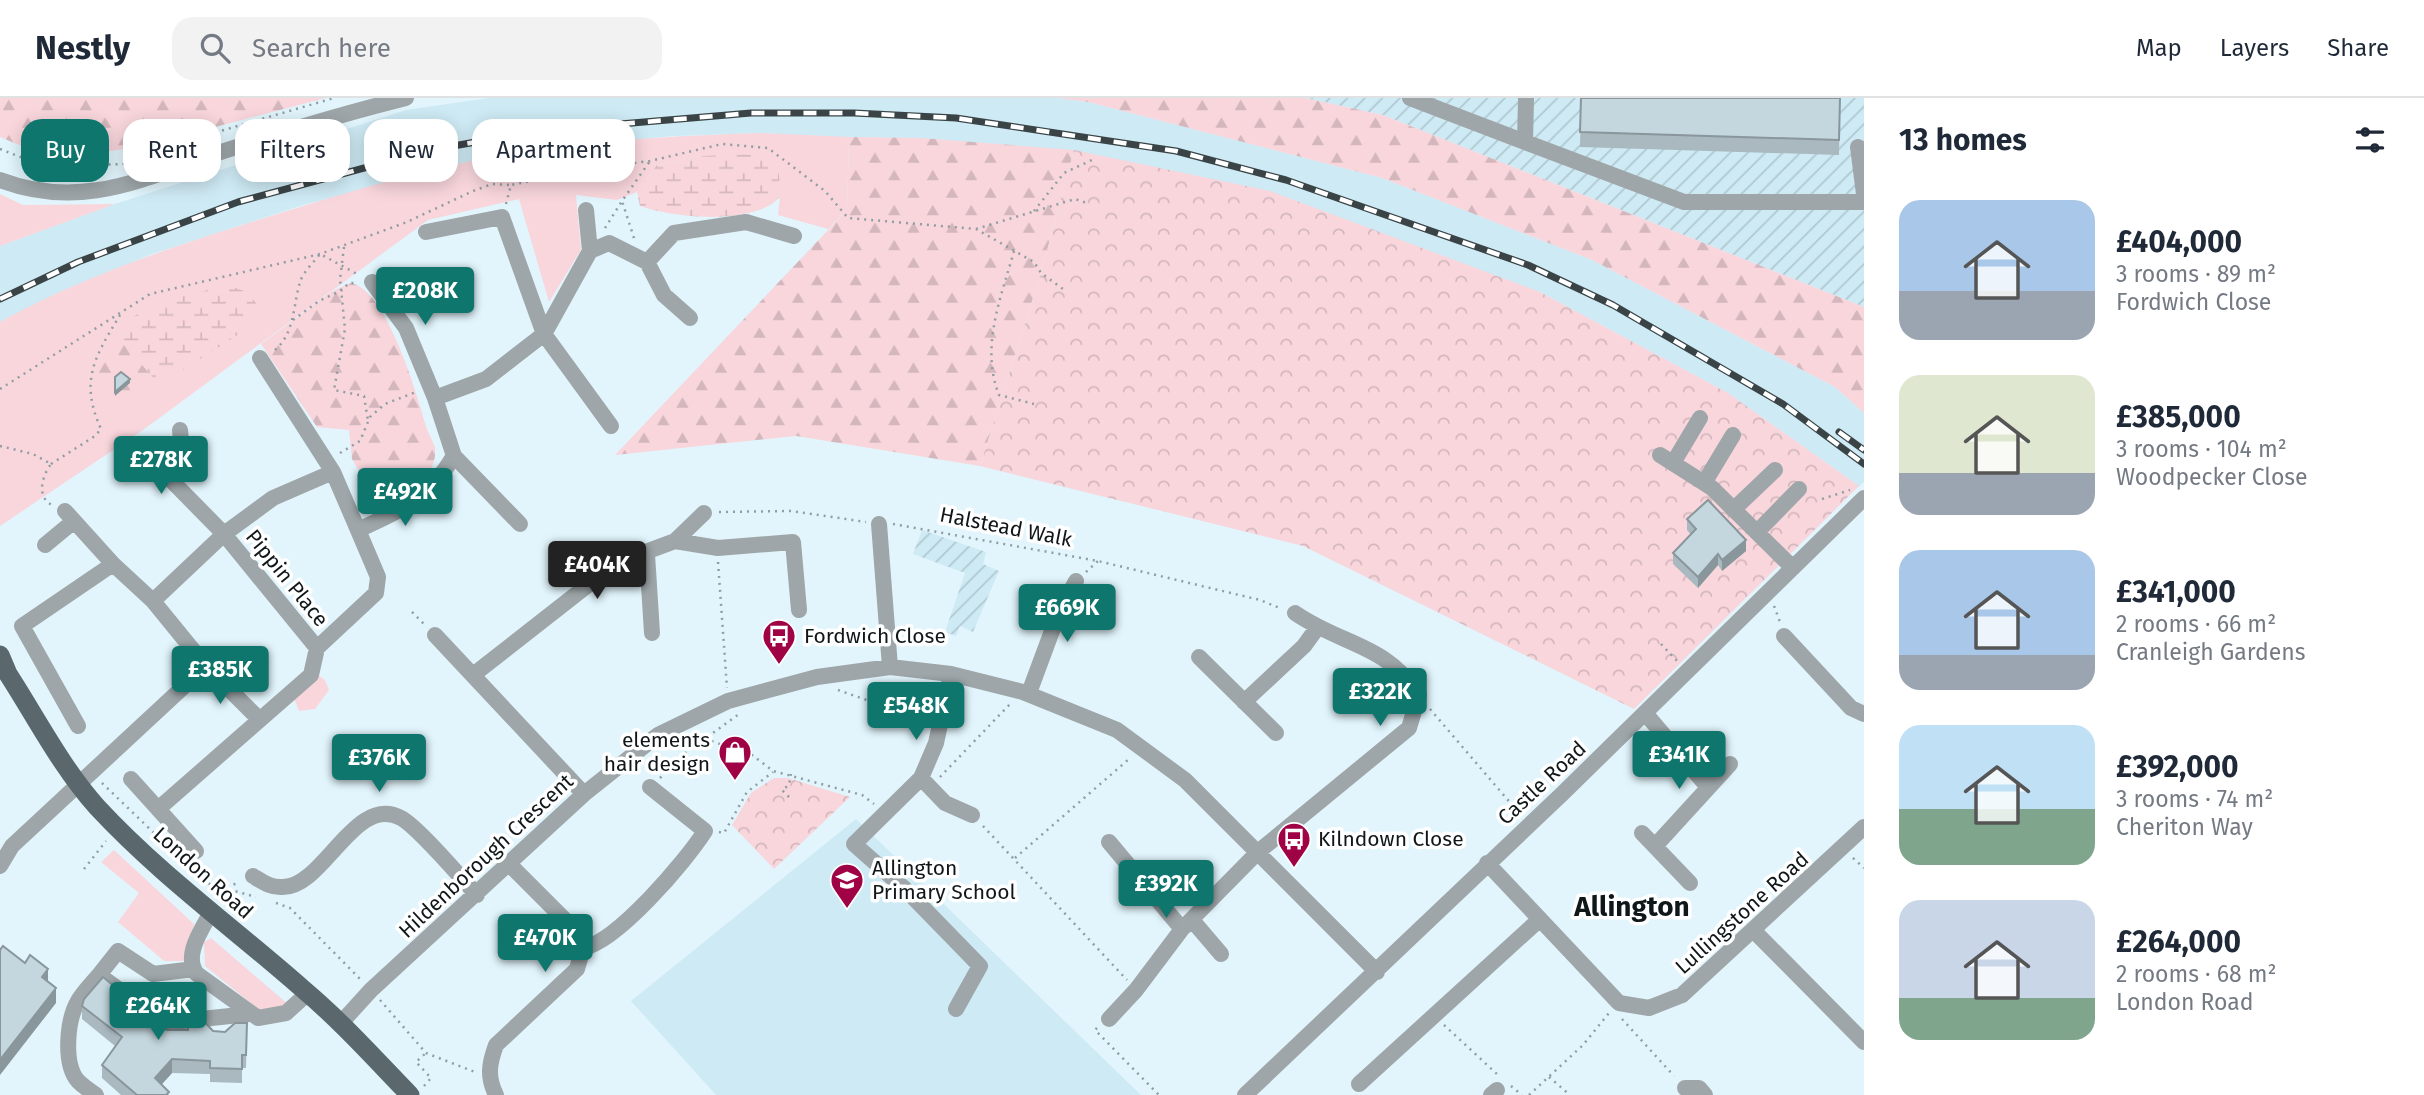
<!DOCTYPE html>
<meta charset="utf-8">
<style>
:root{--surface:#fff;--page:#f2f2f3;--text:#1f2937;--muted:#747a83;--line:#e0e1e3;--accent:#0f766e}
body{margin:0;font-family:"Fira Sans",sans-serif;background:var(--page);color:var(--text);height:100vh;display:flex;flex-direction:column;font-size:26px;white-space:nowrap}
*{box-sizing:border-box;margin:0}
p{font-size:23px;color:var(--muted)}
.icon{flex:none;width:38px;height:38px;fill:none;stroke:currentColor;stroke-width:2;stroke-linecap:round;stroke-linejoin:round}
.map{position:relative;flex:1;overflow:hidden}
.side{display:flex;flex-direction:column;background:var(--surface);width:560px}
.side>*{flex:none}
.banner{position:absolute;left:21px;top:21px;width:665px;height:63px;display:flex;gap:14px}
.price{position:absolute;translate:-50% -60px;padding:0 16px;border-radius:7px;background:var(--accent);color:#fff;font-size:23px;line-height:46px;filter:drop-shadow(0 2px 4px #0008)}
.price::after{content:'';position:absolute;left:50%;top:42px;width:21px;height:16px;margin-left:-10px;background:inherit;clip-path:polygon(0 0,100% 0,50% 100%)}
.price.current{background:#222;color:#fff}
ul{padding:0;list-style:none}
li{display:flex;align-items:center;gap:21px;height:175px;padding:0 35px}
li span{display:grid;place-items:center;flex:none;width:196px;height:140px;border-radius:21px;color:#555}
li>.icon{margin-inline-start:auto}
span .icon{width:84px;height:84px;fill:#fffc;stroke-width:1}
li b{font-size:30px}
h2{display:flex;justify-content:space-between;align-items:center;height:84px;padding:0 35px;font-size:30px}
.pill{padding:0 24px;border-radius:21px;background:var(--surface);box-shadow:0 4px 18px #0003;font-size:24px;line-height:63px}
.pill.current{background:var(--accent);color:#fff}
header{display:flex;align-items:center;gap:42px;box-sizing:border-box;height:98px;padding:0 35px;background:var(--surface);border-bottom:2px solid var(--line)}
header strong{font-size:33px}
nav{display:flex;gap:38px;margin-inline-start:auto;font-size:24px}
.search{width:490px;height:63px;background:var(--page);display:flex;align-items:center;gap:18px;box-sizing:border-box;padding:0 24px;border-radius:21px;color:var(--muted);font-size:26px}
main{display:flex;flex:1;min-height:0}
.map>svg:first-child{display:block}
.built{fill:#ceeaf4}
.industrial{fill:url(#industrial-furrows)}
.grass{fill:#f8d6dc}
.forest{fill:url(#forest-firs)}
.wetland{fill:url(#wetland-marsh)}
.park{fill:url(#park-crowns)}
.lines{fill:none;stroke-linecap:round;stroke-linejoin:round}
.path{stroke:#909ea3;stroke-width:2.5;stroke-dasharray:2 5;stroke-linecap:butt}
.minor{stroke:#9ea6a9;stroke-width:16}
.major{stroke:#5a686d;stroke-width:19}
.rail-casing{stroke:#3a4447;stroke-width:7}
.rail{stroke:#fff;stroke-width:4.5;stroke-dasharray:13;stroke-linecap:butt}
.wall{fill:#a9b9bf}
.shaded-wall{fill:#89969b}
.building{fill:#c4d7de;stroke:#89969b;stroke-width:2}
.labels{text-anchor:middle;stroke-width:7;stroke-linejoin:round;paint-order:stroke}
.street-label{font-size:21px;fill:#101719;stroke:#fff}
.poi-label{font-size:21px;fill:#101719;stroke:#fff;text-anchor:start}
.district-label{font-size:28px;font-weight:bold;fill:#101719;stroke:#fff}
</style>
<header>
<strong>Nestly</strong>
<div class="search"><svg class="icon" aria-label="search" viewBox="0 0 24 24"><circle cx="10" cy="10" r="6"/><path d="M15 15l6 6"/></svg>Search here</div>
<nav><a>Map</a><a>Layers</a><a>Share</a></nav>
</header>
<main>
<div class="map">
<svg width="1864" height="997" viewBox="0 0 1864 997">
<defs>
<pattern id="industrial-furrows" width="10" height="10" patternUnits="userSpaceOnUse" patternTransform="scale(1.75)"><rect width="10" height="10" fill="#ceeaf4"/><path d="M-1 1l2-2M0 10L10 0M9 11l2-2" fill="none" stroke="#b0c8d1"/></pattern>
<pattern id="forest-firs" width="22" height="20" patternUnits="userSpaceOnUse" patternTransform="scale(1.75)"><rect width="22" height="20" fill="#f8d6dc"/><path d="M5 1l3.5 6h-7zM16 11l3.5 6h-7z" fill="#d4b7bc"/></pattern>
<pattern id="wetland-marsh" width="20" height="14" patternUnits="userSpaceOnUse" patternTransform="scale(1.75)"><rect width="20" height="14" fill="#f8d6dc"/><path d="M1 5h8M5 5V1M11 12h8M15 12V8" fill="none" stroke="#d4b7bc"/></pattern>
<pattern id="park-crowns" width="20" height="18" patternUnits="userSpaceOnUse" patternTransform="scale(1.75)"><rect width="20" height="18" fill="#f8d6dc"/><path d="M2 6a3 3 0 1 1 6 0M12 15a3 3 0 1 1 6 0" fill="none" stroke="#d4b7bc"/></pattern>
</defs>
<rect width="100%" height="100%" fill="#e2f5fc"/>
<path class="built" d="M489,0H1057L1088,4L1382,80L1592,162L1835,289L1864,315V384L1859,388L1728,295L1540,194L1068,52L763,35L673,38L543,50L439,71L300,108L149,157L0,224V148L115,106L406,12Z
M856,721L1141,997H716L631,903Z"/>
<path class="industrial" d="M1305,0H1864V209L1383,17Z
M922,432L986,454L983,466L999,473L973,534L960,528L956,538L945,534L965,475L913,456Z"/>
<path class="grass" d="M763,35L849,39L847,112L828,131L778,117L780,99L701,58L657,67L637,94L617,102L576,97L581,152L549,204L519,101L428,122L143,332L0,428V224C74,183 156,154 236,129C336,97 441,64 545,50C618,41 690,37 763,35Z
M0,96L23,107L115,106L0,148Z
M315,575L325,582L329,592L315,611L299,613L294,600Z
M114,752L194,826L186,863H164L118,824L139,795L101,764Z
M211,840L289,907L262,914L205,868L204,844Z"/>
<path class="forest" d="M0,0H326L139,49L53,61L0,39Z
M1057,0H1305L1383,17L1864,209V315L1835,289L1592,162L1382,80L1088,4Z
M849,39L921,40L1074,52L1041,175L980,368L796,338L615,357L847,112Z
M349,185C385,187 417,296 425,325C427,334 433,342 435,350C436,358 434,364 431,371L387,408L376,403L352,361L349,332L317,329L261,246L331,194Z
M117,239L160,287L127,311L94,271L105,248Z"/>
<path class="wetland" d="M764,56C782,65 779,80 780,99C754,128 674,120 640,108L637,94L657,67L701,58Z
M228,187L247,194L256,205V219L242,234L160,287L117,239L124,223L164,203Z"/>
<path class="park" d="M1074,52L1270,93L1540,194L1728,295L1859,388L1634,611L1303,448L980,368L1041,175Z
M774,680H788L850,699L774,771L732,727L751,695Z"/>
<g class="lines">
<path class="path" d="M0,51L46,69L123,66L217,34L334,0
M506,106L511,87L551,79L565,71L604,63L626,66L650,63L722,46L768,50L825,93L848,120L976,131L1034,164L1041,175L1063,191
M1034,113L1064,75L1094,61
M605,130L622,103
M976,131L1075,101L1087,105
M634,140L622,103L650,63
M344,149L340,181L345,231L334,292L364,298L368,323
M1014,153C1001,200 980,249 999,297L1034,306
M293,222L319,203L342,192L349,185H358
M275,252C295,235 293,207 300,184C303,174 314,164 320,156L359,177
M0,291L150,196L320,156L407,124L473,93L492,86L510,87
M0,348L33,356L51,366C42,378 36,399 52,407
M340,355L360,343L370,319L385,306L416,294
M51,366L95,338L101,331C79,282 95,259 120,217
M1822,401L1850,392
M719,414L791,413L866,424
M893,426L1098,463L1260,502L1282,511
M718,464L727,590
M1086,474L1098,463
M1774,508L1780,524
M412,514L425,527
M1661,546L1678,564
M838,592L924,622
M1430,611L1519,715
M705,641L752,657L773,673L862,697L874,706
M940,679L1010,606
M660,680L684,656L739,616
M102,685L206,785L256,799
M789,699L782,692L789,687L791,676
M983,728L1127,882
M719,734L724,735L747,694L773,674
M1015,760L1129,661
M1853,760L1864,770
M84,771L106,743
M227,789L240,784
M276,805L290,810L361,882
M380,902L426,955L475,974
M1622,921L1674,978
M1444,927L1498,977
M1097,930L1095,932L1159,997
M1549,979L1570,997
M424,988L431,980L416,964L426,955
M1511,988L1522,997
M1529,997L1583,947L1609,915"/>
<path class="minor" d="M1410,0L1525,44L1526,0
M1525,44L1684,104H1864
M1858,49L1864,96
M0,82C84,114 148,78 227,52C286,33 346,15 406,0
M586,112L590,153
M426,134L502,119L544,236L611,328
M647,164L664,197L690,220
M372,184L406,230L435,300
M260,260L333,374
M180,332L182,353L167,378L224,436L317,550
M1660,357L1712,390L1793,470
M454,358L520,426
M1673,365L1700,320
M1704,385L1733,337
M1734,411L1775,372
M65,413L113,466
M879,426L890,569
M1757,434L1799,391
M675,443L718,450L793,444L799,512
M45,447L74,423
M647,456L652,535
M435,537L584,696
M1784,538L1851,610L1864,616
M1199,559L1276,635
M206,568L259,621
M951,576L936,645L921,680L854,746L905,791L980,868L956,911
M473,577L588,487L632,459L675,443L704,415
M1029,595L1059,514L1076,483
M1244,604L1304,548L1317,530
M1645,615L1707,688
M78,628L22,528L113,466L153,503
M921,680L945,705L972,717
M131,681L196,753
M158,711L311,577L317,550L376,495L378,479L358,432
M1642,735L1690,785
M1109,744L1182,831
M1656,747L1730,666
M1487,765L1619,905L1649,910L1682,897L1864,729
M0,768L12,748L206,568L153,503L224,436L273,400L333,374L358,432C403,411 428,401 454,358L435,300L486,281L544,236L590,153L609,145L647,164L674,135L746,124L794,138
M253,778C263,784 271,790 283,789C324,789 355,695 401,720C418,729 460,779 477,797
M210,816C201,833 183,858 197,876L258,920L286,915L308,895
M1192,822L1221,856
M1753,832L1864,944
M583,850C617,844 686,763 705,733L650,689
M194,871L153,876L118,853L99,877L164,925L249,916
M1109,921L1136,892L1182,831L1258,754L1409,630L1419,597C1385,545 1343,548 1295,515
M341,925L371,892L584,696L658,637L728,603L817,579L890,569L951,576L1023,594L1117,632L1185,682L1377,874
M1359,986L1540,821
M1685,990H1699L1705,997
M96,997C90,993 83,988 78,983C63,966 67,922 78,903C83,894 92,885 99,877
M496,997C487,979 489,966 496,947L577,871L583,850L576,833L509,766
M1245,997L1562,696L1864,400
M1491,997L1497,992"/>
<path class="major" d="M0,557L8,576C37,621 62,670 97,709C160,777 235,831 304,892C342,924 375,961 410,997"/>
<defs>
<path id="rail" d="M0,201L78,164L238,104L431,52L537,33L751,15H854L956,20L1176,53L1286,82L1528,167L1613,207L1783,306L1864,366
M1839,334L1864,352"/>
</defs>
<use href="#rail" class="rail-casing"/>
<use href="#rail" class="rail"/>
</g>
<path class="wall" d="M1581,0H1840L1839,57L1580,49Z
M1687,421L1746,453L1722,473L1718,467L1698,490L1673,466V455L1691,437L1687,432Z
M82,908L167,932L225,934L247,925L246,970H242V985L210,984V976L172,975L161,987L169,997H121L102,980V967L115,948L82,921Z"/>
<path class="shaded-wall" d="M130,281V285L115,298V294Z
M1746,442V453L1722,473V462Z
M1718,456V467L1698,490V479Z
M48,871V886L42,879Z
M56,890V905L0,977V962Z
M172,961V975L155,994V980Z"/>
<path class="building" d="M1581,0H1840L1839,42L1580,34Z
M121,274L130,281L115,294V279Z
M1708,402L1746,442L1722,462L1718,456L1698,479L1673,455L1696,431L1687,421Z
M3,848L25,865L30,857L48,871L42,879L56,890L0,962V852Z
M103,879L167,932H188V928L198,929L199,918L213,933L225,934L235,925H247L246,957H242V971L210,970V963L172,961L155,980L169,994L166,997H137L102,967L122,939L82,908L84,901Z"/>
<defs>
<symbol id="bus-pin" viewBox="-11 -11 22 30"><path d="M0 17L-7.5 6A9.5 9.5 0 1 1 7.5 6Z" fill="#9f0346" stroke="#fff"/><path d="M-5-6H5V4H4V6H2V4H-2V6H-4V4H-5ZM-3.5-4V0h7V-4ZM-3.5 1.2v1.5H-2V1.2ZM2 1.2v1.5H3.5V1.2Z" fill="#fff"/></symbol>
<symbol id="shop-pin" viewBox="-11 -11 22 30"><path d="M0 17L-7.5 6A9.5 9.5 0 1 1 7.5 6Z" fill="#9f0346" stroke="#fff"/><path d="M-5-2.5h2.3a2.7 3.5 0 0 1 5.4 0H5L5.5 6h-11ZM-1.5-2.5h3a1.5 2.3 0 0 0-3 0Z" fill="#fff"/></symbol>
<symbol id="school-pin" viewBox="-11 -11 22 30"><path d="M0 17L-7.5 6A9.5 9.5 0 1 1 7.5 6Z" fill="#9f0346" stroke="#fff"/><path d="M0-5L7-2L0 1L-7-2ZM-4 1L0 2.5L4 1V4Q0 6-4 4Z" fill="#fff"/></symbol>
</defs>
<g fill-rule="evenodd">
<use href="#bus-pin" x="760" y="519" width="38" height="52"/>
<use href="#shop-pin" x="716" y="635" width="38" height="52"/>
<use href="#bus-pin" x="1275" y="722" width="38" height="52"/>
<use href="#school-pin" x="828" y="763" width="38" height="52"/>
</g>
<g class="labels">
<g class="street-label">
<text transform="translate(1006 429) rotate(11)" y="7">Halstead Walk</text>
<text transform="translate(287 480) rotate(51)" y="7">Pippin Place</text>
<text transform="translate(1542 685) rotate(-43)" y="7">Castle Road</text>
<text transform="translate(486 758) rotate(-43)" y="7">Hildenborough Crescent</text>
<text transform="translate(203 775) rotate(42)" y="7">London Road</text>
<text transform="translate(1742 815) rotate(-42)" y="7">Lullingstone Road</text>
</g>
<g class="poi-label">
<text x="804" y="545">Fordwich Close</text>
<text x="710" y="649" text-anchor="end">elements<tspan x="710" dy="24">hair design</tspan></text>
<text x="1318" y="748">Kilndown Close</text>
<text x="872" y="777">Allington<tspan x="872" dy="24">Primary School</tspan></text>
</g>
<g class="district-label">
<text x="1632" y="818">Allington</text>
</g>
</g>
</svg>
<b class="price" style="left:425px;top:229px">£208K</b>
<b class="price" style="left:161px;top:398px">£278K</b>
<b class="price" style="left:405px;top:430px">£492K</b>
<b class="price current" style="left:597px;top:503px">£404K</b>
<b class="price" style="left:1067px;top:546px">£669K</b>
<b class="price" style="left:220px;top:608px">£385K</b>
<b class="price" style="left:1380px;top:630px">£322K</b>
<b class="price" style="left:916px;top:644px">£548K</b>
<b class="price" style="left:1679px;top:693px">£341K</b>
<b class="price" style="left:379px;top:696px">£376K</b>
<b class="price" style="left:1166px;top:822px">£392K</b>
<b class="price" style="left:545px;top:876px">£470K</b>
<b class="price" style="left:158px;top:944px">£264K</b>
<div class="banner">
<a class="pill current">Buy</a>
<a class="pill">Rent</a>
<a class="pill">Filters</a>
<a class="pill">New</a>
<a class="pill">Apartment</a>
</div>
</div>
<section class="side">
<h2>13 homes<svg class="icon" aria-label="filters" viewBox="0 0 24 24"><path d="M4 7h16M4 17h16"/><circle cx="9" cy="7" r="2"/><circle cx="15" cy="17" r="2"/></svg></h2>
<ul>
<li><span style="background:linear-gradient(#a9c7e8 65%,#9aa5b1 0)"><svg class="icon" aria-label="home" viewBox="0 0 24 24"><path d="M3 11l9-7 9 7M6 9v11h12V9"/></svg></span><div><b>£404,000</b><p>3 rooms · 89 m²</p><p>Fordwich Close</p></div></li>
<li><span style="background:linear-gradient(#dfe7d0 70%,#9aa5b1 0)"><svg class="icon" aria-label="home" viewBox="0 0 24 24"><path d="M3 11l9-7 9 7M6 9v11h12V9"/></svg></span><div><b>£385,000</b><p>3 rooms · 104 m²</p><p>Woodpecker Close</p></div></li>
<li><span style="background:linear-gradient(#a9c7e8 75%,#9aa5b1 0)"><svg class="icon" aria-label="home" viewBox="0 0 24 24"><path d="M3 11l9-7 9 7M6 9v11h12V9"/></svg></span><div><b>£341,000</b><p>2 rooms · 66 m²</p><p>Cranleigh Gardens</p></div></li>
<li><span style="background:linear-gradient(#bfe0f5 60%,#7fa58c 0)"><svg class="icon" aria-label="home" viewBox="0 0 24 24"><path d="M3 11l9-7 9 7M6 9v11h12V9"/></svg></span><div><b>£392,000</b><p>3 rooms · 74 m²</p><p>Cheriton Way</p></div></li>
<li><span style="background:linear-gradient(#c9d6e8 70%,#7fa58c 0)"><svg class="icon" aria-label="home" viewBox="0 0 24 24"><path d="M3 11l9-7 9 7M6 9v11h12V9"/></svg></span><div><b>£264,000</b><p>2 rooms · 68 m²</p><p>London Road</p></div></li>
</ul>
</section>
</main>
